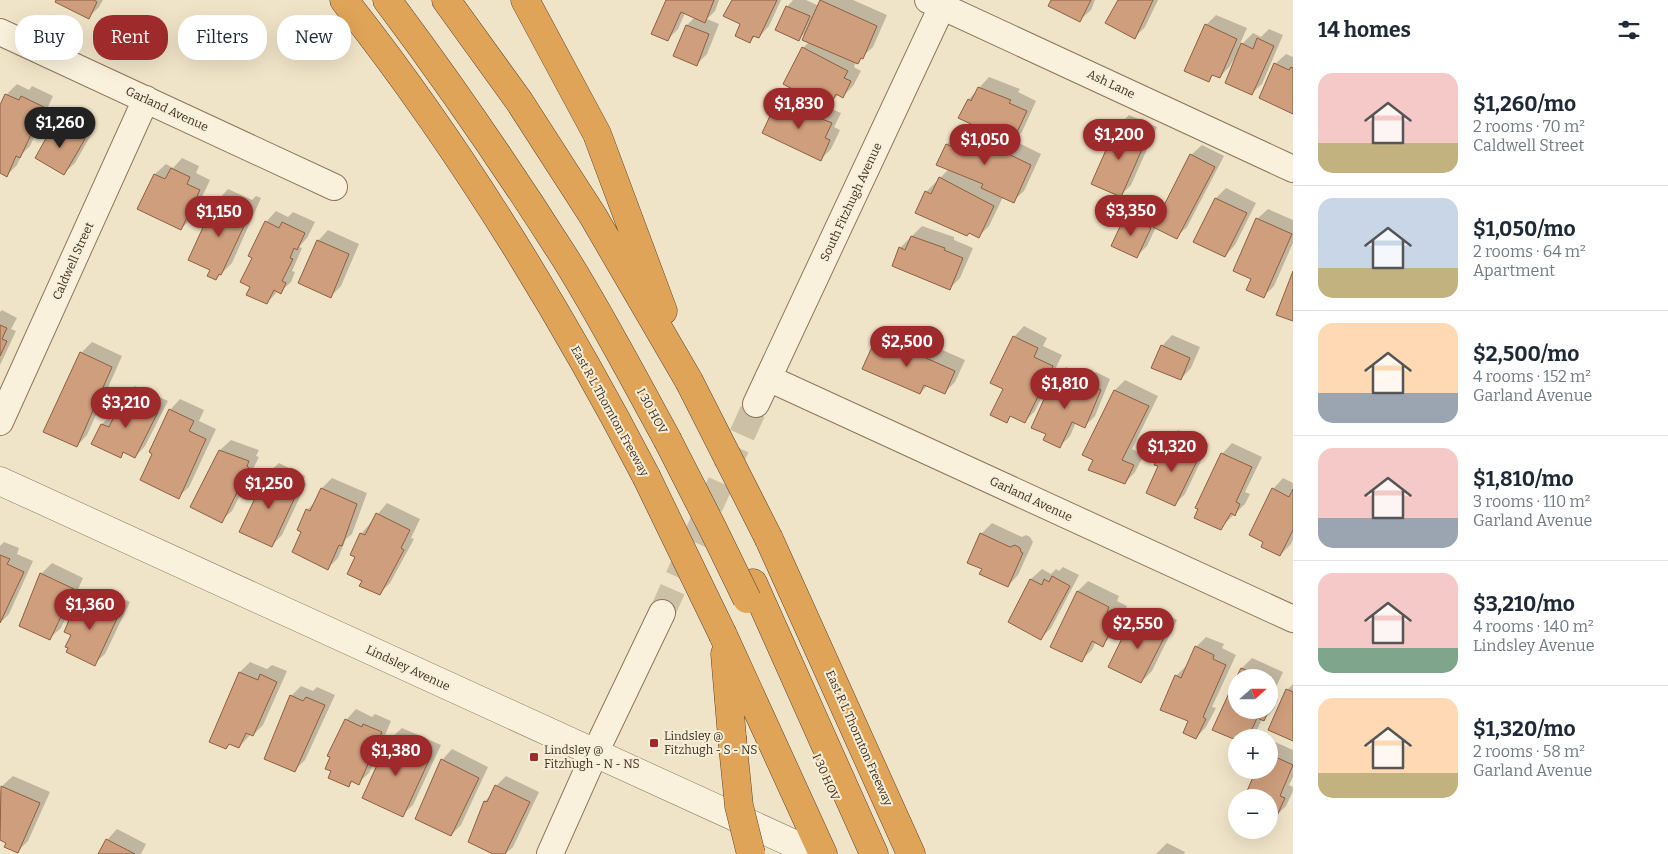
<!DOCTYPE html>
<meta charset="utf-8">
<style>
:root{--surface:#fff;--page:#f2f2f3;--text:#1f2937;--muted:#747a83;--line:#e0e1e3;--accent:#9e2a2b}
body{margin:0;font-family:Bitter,serif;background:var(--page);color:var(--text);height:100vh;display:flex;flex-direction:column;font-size:19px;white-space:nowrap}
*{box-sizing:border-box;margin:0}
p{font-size:16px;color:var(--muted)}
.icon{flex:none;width:28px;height:28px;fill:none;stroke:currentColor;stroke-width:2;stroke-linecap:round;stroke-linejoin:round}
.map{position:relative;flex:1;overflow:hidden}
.details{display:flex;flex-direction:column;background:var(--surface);width:375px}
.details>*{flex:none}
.hud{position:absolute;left:15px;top:15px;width:475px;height:45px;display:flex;gap:10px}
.needle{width:32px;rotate:69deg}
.buttons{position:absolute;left:1228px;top:669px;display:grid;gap:10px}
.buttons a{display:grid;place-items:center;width:50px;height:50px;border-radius:50%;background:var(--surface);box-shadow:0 5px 20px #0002;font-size:25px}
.price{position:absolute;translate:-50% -42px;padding:0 11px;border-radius:18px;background:var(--accent);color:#fff;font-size:16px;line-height:32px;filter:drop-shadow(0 1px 2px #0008)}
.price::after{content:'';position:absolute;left:50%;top:30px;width:15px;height:11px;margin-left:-8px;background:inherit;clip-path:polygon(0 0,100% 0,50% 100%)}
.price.current{background:#222;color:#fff}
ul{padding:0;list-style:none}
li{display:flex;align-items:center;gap:15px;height:125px;padding:0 25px}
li+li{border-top:1px solid var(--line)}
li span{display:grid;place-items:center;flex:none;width:140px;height:100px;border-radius:15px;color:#555}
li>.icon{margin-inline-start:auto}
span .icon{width:60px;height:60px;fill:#fffc;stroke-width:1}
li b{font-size:21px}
h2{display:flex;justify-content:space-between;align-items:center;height:60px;padding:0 25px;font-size:21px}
.tag{padding:0 18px;border-radius:20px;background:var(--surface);box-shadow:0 5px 20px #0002;font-size:18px;line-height:45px}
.tag.current{background:var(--accent);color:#fff}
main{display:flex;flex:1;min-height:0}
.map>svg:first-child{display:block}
.shadow{fill:#0003}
.building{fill:#cf9f7d;stroke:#8d5f41}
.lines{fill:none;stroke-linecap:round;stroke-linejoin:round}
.minor-tunnel{stroke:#ccc0a6;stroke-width:26;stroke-dasharray:26 13;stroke-linecap:butt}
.minor-casing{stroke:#8d765c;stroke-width:28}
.tertiary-casing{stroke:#8d765c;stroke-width:29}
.motorway-casing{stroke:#5b4430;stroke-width:29}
.minor{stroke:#faf1dc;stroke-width:26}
.tertiary{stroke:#faf1dc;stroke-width:28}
.motorway{stroke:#e0a458;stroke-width:28}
.motorway-bridge-casing{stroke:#5b4430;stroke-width:29;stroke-linecap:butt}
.motorway-bridge{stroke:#e0a458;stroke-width:28}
.poi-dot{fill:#9e2a2b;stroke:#f7eed8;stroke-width:2}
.labels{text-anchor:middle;stroke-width:4;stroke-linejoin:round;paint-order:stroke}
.street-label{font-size:12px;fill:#3d2e20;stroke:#f7eed8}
.poi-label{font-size:12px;fill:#3d2e20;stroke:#f7eed8;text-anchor:start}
</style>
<main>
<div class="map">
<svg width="1293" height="854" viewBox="0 0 1293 854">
<rect width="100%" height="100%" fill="#f0e4c8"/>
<path class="shadow" d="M58,0H103L99,7L89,17Z
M668,0H719L715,11L707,19L719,24L707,54L697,64L675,55L687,25L695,17L685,13L678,29L667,40Z
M733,0H781L769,26L759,37L756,35L750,42Z
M793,0H806L819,6L822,0H853L887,15L873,47L856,62L854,67L861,71L853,86L843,96L839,94L831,102L822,98L817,103L841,113L834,127L840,130L831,149L820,160L764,132L778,101L789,91L810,100L811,98L803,48L810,41L807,31L799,39L787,7Z
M1052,0H1095L1091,10L1080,20Z
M1119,0H1158L1145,27L1135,37Z
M1216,15L1247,28L1238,48L1253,33L1261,37L1269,29L1283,35L1262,84L1251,94L1236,60L1234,59L1230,66L1220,77L1214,74L1208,80L1206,25Z
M1286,54L1293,57V113L1275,64Z
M989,77L1020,89L1018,92L1036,101L1022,132L1013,140L1041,154L1024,191L1013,201L1003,197L989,226L979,236L926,192L949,169L938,164L947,144L957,134L960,135L971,123L960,118L969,99Z
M17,84L29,90L32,86L53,96L30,146L22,154L17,165L7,175L0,172V108L6,95Z
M65,114L85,126L88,123L95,128L75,163L64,173L55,125Z
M1129,115L1157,127L1131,185L1121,195L1118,126Z
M1202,145L1224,156L1187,227L1176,237L1156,227L1147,246L1137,256L1126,217L1137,206L1159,217L1191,155Z
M182,158L199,166L196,173L210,180L192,218L181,229L139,209L155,174L166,164L173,168Z
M1226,188L1256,203L1235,245L1225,256L1195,241L1216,198Z
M228,189L252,200L256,196L261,198L232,263L216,279L212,269L190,259L218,200Z
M1268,209L1293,220V243L1274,286L1264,296L1253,279L1257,219Z
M276,211L288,217L293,212L315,222L307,238L299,247L302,248L292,271L295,272L291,282L280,292L278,291L267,303L252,287L253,257L266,222Z
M922,226L954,237V240L973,248L960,278L949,289L900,248Z
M328,230L359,244L341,286L331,296L318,241Z
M2,310L17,318L11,329L16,331L0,365V312Z
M888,326L965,360L955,382L944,393L928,385L920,393L864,368L878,336Z
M1024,326L1047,338L1043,346L1062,355L1035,411L1025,421L1012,415L1006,421L1004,389L1014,337Z
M1172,335L1200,347L1191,368L1181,379L1162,346Z
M92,342L122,356L87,435L77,446L81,353Z
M1066,367L1089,379L1096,372L1110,379L1095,416L1085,426L1076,422L1070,436L1060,446L1048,434L1055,378Z
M1125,380L1158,396L1132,449L1144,455L1135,472L1125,483L1094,459L1084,454L1115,390Z
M135,386L168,401L145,446L135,457L125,452L120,457L93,444L102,424L112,414L116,415L125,397Z
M180,399L204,410L199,421L216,429L189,487L178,497L154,453L170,410Z
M1178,430L1209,444L1185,494L1174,505L1160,466L1156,464L1167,441Z
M231,440L259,450L256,456L259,457L232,511L221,521L192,507L220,450Z
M1232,443L1262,457L1245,492L1250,494L1245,504L1220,528L1222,454Z
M279,463L305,476L303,482L306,484L282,535L271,546L241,531L268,473Z
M332,478L367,493L352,534L346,539L338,558L328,568L303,532L307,510L317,500L322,488Z
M1283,478L1293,483V539L1291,544L1280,555L1273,489Z
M387,503L420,519L411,538L414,539L390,583L379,594L363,581L357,556L352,554L362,533Z
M992,523L1022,537L1026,535L1030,537L1033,542L1018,575L1008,586L983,568L981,534Z
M4,542L19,548L17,554L33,561L9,614L0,623V546Z
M52,563L83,578L61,628L50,638L41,574Z
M1063,567L1079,575L1051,628L1041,638L1009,622L1031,579L1042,569L1051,574L1056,569L1059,571Z
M1088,581L1119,596L1117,601L1127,606L1113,635L1102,645L1096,641L1092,650L1081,660L1052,646L1078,591Z
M97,592L105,596L109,592L130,602L105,654L94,664L73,635V614L84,603L86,604Z
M1143,610L1153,615L1158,610L1177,620L1152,671L1141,682L1110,667L1132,620Z
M1206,637L1224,644L1222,648L1236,655L1212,707L1216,708L1206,727L1196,738L1176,676L1187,665L1196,647Z
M1252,658L1283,672L1272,696L1278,699L1274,709L1264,720L1262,719L1256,732L1250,738L1236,739L1214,729L1236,681V710H1269V678H1238L1242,668Z
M250,662L267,669L272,665L287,671L263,725L253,735L251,734L239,747L230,743L226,748L240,672Z
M1293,684V740L1287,690Z
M301,686L313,691L317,687L335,695L305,760L294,771L291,696Z
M356,709L372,717L375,714L391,721L369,773L358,783L353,781L348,786L346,720Z
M402,728L441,745L413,805L402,815L391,738Z
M1275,742L1293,750V777L1289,785L1293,787V791L1286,806L1276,816L1269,813V798L1257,770H1269V749Z
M452,749L488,767L461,825L451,835L442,760Z
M13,776L50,792L28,841L18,851L8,842L0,838V792L2,786Z
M506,776L539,792L513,847L505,854H495L485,801L492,794L496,786Z
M117,829L146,844L141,854H100L107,840Z
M1167,843L1185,852L1184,854H1156Z"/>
<path class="building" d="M56,0H94L97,2L89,19L55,2Z
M666,0H714L705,23L681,12L668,41L651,34Z
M732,0H777L759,38L753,36L750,43L735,36L740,24L723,16Z
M820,0L877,26L863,59L861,58L858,64L802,40Z
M1051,0H1091L1080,22L1048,6Z
M1118,0H1153L1135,39L1105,23Z
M786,6L810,16L799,41L775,30Z
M1205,24L1237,39L1220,78L1212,75L1209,82L1184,71Z
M686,25L709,34L697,66L673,56Z
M1257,38L1274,46L1252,95L1225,83L1241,43L1253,49Z
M802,47L848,71L844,78L851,81L843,98L836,94L831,104L821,98L818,103L783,84Z
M1274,63L1289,70L1291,67L1293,68V114L1259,98Z
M978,87L1011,100L1009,103L1027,111L1012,143L958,118L968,99L971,101Z
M5,94L19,100L21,96L44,107L20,158L16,156L7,177L0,173V105Z
M777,101L832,123L825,138L830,140L821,161L762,133Z
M54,124L75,136L76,133L85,139L64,175L35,158Z
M1117,125L1147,138L1121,197L1091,184Z
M961,131L1031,165L1014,203L981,188L983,184L936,165L946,144L953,147Z
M1190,154L1215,167L1177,239L1153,227Z
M171,168L190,177L187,184L200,190L181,230L137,209L154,174L165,179Z
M939,177L994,206L979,238L969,233L967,236L915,213L925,191L931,194Z
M1215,198L1247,213L1225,257L1193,242Z
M216,199L242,211L245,206L252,209L221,275L219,274L216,280L207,276L210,270L188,260Z
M1125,216L1151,228L1137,258L1111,246Z
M1256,218L1292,234L1264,298L1246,290L1251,279L1233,271Z
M265,221L279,228L282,222L305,233L297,250L294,248L290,258L293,259L282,281L286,283L281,294L274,290L267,304L246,295L250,287L240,282L252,258L248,256Z
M911,236L945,248L944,250L963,258L950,290L892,266L899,247L905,250Z
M317,240L349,254L331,298L298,283Z
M1293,271V321L1276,315Z
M0,325L7,328L2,339L7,341L0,356Z
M877,336L955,371L945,394L924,385L920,394L862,369Z
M1013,336L1038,348L1034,357L1053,366L1025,423L1010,416L1007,423L990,415L1003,389L990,383Z
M1161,345L1190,358L1181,380L1151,368Z
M80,352L112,367L77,447L43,432Z
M1054,377L1081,390L1084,382L1101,390L1085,428L1072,422L1060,448L1043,440L1046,434L1031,428Z
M1114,390L1149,406L1122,460L1134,465L1125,484L1088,470L1093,460L1082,455Z
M124,396L158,412L135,458L123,452L121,458L91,444L101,424L109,427Z
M169,409L194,421L189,431L206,439L179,499L140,480L152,454L149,452Z
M1166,440L1200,455L1175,506L1146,493L1158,466L1154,465Z
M219,450L249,461L247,466L249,468L222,523L190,507Z
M1221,453L1252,467L1236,502L1240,504L1235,516L1231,513L1221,530L1194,518L1198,509L1195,508Z
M267,473L296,486L293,493L296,495L272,547L239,532Z
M321,488L357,504L342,546L339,545L328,570L292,552L301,532L297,530L306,509L310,511Z
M1272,488L1289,497L1293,489V530L1280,556L1261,547L1263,542L1249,535Z
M376,513L410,530L401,548L404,550L380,595L359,586L362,581L347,574L355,557L350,555L360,533L365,535Z
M980,533L1010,547L1015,545L1020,548L1021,552L1023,553L1008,587L979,574L982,569L967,563Z
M0,555L10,559L7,564L24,572L0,623Z
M40,573L74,589L50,640L19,626Z
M1052,576L1070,586L1041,640L1008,622L1030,579L1042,585L1044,579L1049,582Z
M1077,591L1109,607L1107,612L1117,616L1103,647L1092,641L1082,662L1050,647Z
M97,601L120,612L95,666L66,652L68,648L65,647L71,635L64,632L72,613L79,616L86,602L95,606Z
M1131,620L1144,626L1147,620L1168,630L1141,683L1108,667Z
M1195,646L1214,655L1213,659L1226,665L1203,717L1206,719L1196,739L1183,733L1188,721L1160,710L1175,675L1181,678Z
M1241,668L1263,678H1236Z
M239,672L258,680L260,674L277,682L253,736L246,733L239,748L229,744L226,749L209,742Z
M1236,678V710H1269L1264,721L1257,718L1248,738H1236V740L1212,730Z
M1269,680L1274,682L1269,693Z
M1286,689L1293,692V741L1268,730Z
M290,695L303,701L306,697L325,705L295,772L264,759Z
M345,719L362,727L363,724L382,732L359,785L351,781L349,787L328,778L331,771L325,769L330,757L327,756Z
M390,737L431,756L403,817L362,798Z
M1269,754L1293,765L1280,796L1285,798L1276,818L1269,814V798H1244L1256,770H1269Z
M441,759L479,778L451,836L415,819Z
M495,785L530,802L505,854H493L468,842L484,801L487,802Z
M1,786L40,803L18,853L4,847L6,843L0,840Z
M106,839L135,854H98Z"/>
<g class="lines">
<path class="minor-tunnel" d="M662,613L756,404"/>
<defs>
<path id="minor" d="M928,0L1293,169
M0,32L334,187
M768,378L1293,619
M756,404L945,0
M0,422L146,99
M550,854L595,753L662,613"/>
<path id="tertiary" d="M0,481L816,854"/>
<path id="motorway" d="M344,0C461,148 559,309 646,476
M387,0C450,84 509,170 565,258C602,317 634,379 667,439
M446,0L519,101L593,216L689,381
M525,0L597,134L663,311
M769,539L911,854
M753,583L874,854
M723,635L823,854
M725,654L732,737"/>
</defs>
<use href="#minor" class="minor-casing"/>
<use href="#tertiary" class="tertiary-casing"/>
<use href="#motorway" class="motorway-casing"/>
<use href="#minor" class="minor"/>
<use href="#tertiary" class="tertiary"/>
<use href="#motorway" class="motorway"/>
<defs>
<path id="motorway-bridge" d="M689,381L769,539
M667,439L712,527L747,599
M646,476L723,635
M732,737L739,806L751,854"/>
</defs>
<use href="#motorway-bridge" class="motorway-bridge-casing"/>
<use href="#motorway-bridge" class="motorway-bridge"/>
</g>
<g class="poi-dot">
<rect x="649" y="738" width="10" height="10" rx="2.5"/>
<rect x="529" y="752" width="10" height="10" rx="2.5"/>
</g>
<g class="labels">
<g class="street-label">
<text transform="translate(1111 84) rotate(25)" y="4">Ash Lane</text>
<text transform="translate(167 109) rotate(25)" y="4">Garland Avenue</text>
<text transform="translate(851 202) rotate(-65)" y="4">South Fitzhugh Avenue</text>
<text transform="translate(73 261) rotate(-66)" y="4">Caldwell Street</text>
<text transform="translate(610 411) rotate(61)" y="4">East R L Thornton Freeway</text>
<text transform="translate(652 411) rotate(61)" y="4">I 30 HOV</text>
<text transform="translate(1031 499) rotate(25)" y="4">Garland Avenue</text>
<text transform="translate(408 668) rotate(25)" y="4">Lindsley Avenue</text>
<text transform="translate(859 738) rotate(66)" y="4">East R L Thornton Freeway</text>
<text transform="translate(826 777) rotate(66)" y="4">I 30 HOV</text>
</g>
<g class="poi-label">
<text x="664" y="740">Lindsley @<tspan x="664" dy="14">Fitzhugh - S - NS</tspan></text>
<text x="544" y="754">Lindsley @<tspan x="544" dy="14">Fitzhugh - N - NS</tspan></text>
</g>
</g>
</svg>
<div class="buttons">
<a><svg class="needle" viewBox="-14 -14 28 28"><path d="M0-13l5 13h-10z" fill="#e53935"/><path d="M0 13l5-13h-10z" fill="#747a83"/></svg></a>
<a>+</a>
<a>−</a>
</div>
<b class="price" style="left:799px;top:130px">$1,830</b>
<b class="price current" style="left:60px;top:149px">$1,260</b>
<b class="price" style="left:1119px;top:161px">$1,200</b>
<b class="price" style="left:985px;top:166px">$1,050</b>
<b class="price" style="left:1131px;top:237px">$3,350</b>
<b class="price" style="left:219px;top:238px">$1,150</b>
<b class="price" style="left:907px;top:368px">$2,500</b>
<b class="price" style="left:1065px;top:410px">$1,810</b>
<b class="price" style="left:126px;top:429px">$3,210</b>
<b class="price" style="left:1172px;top:473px">$1,320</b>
<b class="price" style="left:269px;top:510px">$1,250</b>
<b class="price" style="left:90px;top:631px">$1,360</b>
<b class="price" style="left:1138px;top:650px">$2,550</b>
<b class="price" style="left:396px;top:777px">$1,380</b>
<div class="hud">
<a class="tag">Buy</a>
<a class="tag current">Rent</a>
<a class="tag">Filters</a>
<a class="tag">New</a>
</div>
</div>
<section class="details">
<h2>14 homes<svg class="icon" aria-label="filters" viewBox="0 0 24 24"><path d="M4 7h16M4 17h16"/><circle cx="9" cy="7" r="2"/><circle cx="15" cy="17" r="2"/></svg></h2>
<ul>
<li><span style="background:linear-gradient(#f6c9c9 70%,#c2b280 0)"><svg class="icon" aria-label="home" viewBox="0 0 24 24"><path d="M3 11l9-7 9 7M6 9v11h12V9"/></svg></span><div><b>$1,260/mo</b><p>2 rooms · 70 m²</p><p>Caldwell Street</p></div></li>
<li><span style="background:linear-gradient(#c9d6e8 70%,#c2b280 0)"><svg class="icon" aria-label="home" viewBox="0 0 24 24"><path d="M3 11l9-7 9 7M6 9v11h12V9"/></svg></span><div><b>$1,050/mo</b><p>2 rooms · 64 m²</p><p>Apartment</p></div></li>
<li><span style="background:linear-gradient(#ffd9b3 70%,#9aa5b1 0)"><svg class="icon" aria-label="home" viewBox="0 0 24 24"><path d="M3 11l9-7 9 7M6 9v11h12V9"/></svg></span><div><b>$2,500/mo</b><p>4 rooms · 152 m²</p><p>Garland Avenue</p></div></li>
<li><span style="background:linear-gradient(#f6c9c9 70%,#9aa5b1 0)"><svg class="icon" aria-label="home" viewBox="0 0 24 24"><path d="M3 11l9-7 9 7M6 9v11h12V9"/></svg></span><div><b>$1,810/mo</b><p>3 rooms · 110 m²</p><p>Garland Avenue</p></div></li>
<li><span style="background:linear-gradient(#f6c9c9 75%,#7fa58c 0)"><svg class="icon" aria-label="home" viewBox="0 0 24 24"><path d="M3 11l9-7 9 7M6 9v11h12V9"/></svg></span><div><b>$3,210/mo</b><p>4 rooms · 140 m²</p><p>Lindsley Avenue</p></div></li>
<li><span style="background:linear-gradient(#ffd9b3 75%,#c2b280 0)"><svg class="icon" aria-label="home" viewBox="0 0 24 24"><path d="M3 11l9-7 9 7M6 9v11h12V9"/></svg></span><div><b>$1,320/mo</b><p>2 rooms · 58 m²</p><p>Garland Avenue</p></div></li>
</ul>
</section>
</main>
